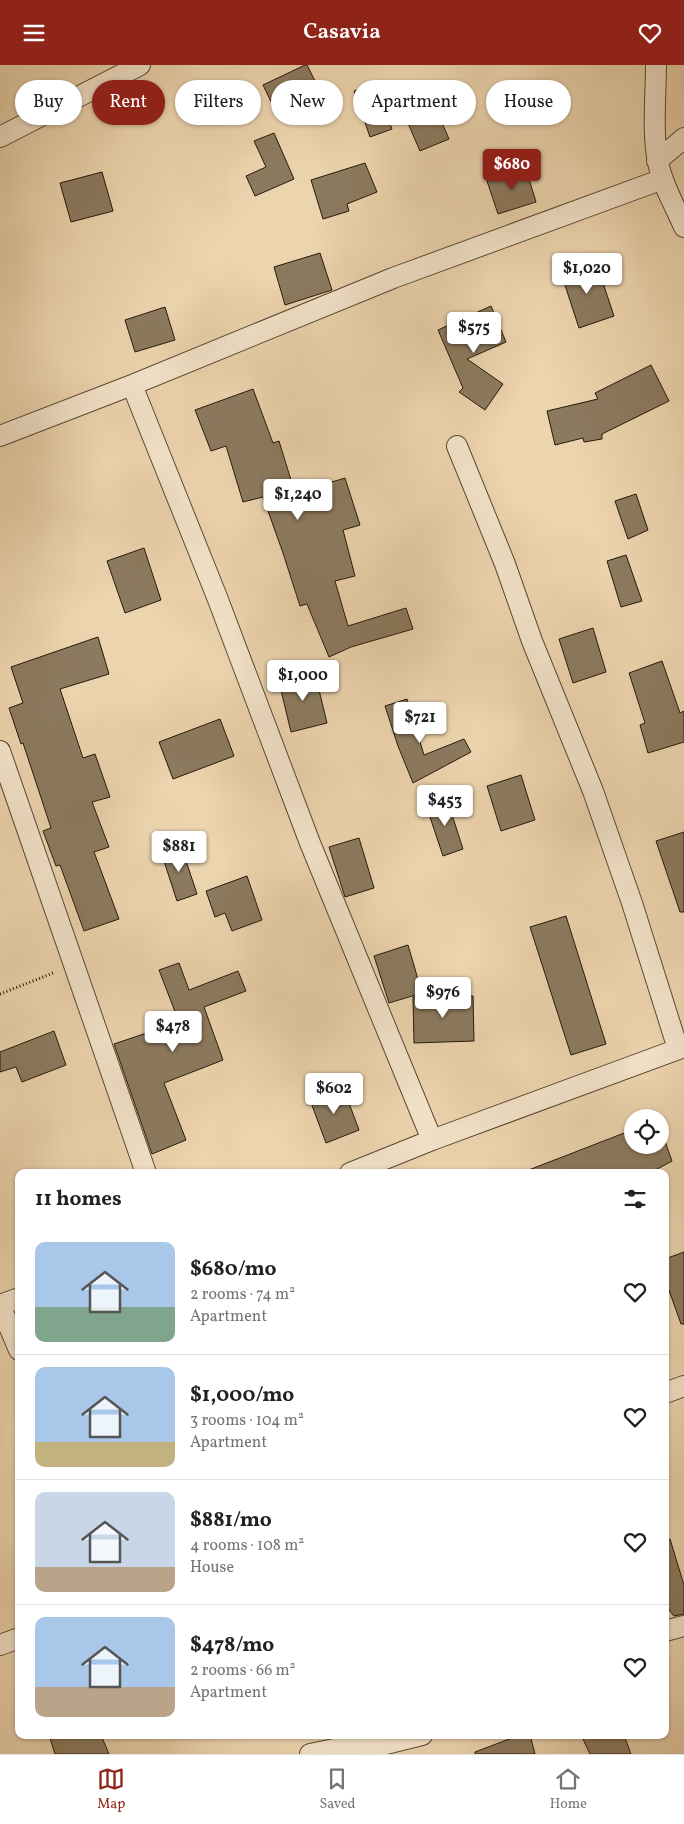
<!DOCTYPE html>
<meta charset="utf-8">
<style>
:root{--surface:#fff;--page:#f6f6f6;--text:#202124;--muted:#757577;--line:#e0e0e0;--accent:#8f2418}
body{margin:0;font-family:Vollkorn,serif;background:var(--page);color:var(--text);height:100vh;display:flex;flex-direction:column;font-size:19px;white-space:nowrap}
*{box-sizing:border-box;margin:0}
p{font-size:16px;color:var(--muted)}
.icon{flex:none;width:28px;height:28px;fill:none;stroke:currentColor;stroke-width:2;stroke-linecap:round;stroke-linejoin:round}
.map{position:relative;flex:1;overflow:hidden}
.details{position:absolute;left:15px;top:1104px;width:654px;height:570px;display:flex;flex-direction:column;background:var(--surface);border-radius:10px;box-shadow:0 1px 4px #0004}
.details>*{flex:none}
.banner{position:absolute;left:15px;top:15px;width:655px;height:45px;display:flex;gap:10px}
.fabs{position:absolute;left:624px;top:1044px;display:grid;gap:10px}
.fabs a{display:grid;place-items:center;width:45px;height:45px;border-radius:50%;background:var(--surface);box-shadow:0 1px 4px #0004;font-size:25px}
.price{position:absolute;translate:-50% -42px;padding:0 11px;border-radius:5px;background:#fff;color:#222;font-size:16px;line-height:32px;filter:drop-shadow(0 1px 2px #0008)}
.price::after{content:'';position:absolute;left:50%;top:30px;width:15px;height:11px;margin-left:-8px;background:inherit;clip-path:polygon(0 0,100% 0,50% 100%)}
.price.on{background:var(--accent);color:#fff}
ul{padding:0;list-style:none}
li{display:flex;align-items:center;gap:15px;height:125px;padding:0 20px}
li+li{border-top:1px solid var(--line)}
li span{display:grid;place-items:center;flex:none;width:140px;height:100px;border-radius:10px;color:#555}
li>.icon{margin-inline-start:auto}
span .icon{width:60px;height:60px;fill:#fffc;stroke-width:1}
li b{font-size:21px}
h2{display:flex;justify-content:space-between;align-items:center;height:60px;padding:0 20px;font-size:21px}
.pill{padding:0 18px;border-radius:22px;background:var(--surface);box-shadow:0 1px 4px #0004;font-size:18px;line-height:45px}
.pill.on{background:var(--accent);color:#fff}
header{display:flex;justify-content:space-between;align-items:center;height:65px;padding:0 20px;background:var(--accent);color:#fff;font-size:22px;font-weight:600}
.tab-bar{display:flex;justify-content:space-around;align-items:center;height:70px;border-top:1px solid var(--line);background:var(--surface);font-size:14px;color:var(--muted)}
.tab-bar a{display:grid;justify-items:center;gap:2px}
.tab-bar .on{color:var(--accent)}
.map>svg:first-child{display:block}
.building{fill:#8c7a5f;stroke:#25190a}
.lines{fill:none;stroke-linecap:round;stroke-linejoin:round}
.street-casing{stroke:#574833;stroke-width:22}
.path{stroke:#25190a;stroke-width:3;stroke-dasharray:1 2.5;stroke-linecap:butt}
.street{stroke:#f3e3ca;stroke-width:20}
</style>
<header><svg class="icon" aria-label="menu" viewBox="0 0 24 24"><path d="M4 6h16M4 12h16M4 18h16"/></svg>Casavia<svg class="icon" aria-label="heart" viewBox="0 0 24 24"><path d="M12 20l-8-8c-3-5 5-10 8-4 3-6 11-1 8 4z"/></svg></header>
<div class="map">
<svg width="684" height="1689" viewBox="0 0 684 1689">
<rect width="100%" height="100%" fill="#ecd4ae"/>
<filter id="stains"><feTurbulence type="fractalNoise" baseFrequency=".004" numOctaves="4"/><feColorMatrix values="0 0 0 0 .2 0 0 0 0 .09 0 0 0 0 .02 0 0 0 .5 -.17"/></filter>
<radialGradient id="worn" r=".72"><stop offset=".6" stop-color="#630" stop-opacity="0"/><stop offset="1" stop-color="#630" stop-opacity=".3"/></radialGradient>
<path class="building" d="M305,0H307L322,30L278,51L263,20Z
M375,18L392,64L370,72L354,26Z
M436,44L449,74L420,86L407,56Z
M274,68L294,114L255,131L246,111L266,102L254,76Z
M365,98L377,127L347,139L349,146L323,154L311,115Z
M526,104L536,137L498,149L487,116Z
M102,107L113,146L71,157L60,118Z
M320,188L332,225L285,240L274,202Z
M596,197L614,251L579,263L561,208Z
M491,241L506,277L467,294L503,319L485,345L459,327L463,323L438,265Z
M165,242L175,275L135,287L125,255Z
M651,300L669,336L602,369V374L584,377L583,373L555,380L547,346L598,334L595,328Z
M253,324L273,378L279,376L295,428L345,413L360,460L343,465L355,511L335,516L348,561L406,543L413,564L351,582L329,592L307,539L300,541L283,488L263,432L243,437L226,381L211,386L195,345Z
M636,429L648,465L628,474L615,436Z
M144,483L161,535L125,548L107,496Z
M626,490L642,536L621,542L607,496Z
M593,563L606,607L573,618L559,574Z
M98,572L109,609L60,624L83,693L95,689L110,732L92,737L109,782L94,787L119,854L84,866L60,800L56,801L43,766L51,763L23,678L21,679L9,643L23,638L11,602Z
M662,596L680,648L684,646V677L648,688L640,660L645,658L629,608Z
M315,608L327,658L291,667L279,617Z
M407,634L424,690L464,674L471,687L413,718L398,681L385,641Z
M220,654L234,691L173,714L159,677Z
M521,710L535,755L501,766L487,721Z
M447,734L463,784L443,791L426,740Z
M684,767V847H680L656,776Z
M359,773L374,823L345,832L329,782Z
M181,781L197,829L177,836L161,787Z
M247,811L262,855L232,866L225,848L215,852L206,826Z
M566,851L606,979L571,990L530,862Z
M408,880L422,928L389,938L374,891Z
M179,898L189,925L238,906L246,926L204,942L223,995L164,1018L186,1075L152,1089L114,979L179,957L159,905Z
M473,931L474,976L414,978L413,932Z
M54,966L66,1000L22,1017L16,1002L0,1007V987Z
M343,1022L359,1065L326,1078L310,1035Z
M660,1062L672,1096L650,1108H526V1106L632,1065V1080H660Z
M684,1187V1259H681L665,1214V1194Z
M670,1474L684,1520V1549L674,1551L665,1540V1475Z
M49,1670H101L109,1689H55Z
M520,1670H530L535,1689H475V1687Z
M581,1670H624L631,1689H590Z"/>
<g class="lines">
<defs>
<path id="street" d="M656,0C656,30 652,68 658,97C662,119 675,141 684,162
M0,72L140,0
M657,96L684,73
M132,320L217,532L310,778L432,1075
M0,371L132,320L393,213L663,114
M457,381L505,499L532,576L593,726L632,838L678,984
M0,686L146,1108
M350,1108L432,1075L684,982
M0,1240L19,1285
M0,1240L19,1233
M665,1328L684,1321
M665,1566L684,1561
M0,1580L19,1573
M310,1689L339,1683H370L422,1670"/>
</defs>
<use href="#street" class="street-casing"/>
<path class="path" d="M0,929L53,908"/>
<use href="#street" class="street"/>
</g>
<rect width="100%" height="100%" filter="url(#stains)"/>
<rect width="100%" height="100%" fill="url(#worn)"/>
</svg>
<div class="fabs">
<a><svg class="icon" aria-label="locate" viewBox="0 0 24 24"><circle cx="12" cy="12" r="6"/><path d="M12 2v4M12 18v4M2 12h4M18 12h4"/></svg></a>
</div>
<b class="price on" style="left:512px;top:126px">$680</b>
<b class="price" style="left:587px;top:230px">$1,020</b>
<b class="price" style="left:474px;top:289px">$575</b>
<b class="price" style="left:298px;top:456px">$1,240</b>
<b class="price" style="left:303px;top:637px">$1,000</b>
<b class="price" style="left:420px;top:679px">$721</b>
<b class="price" style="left:445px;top:762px">$453</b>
<b class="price" style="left:179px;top:808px">$881</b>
<b class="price" style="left:443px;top:954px">$976</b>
<b class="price" style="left:173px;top:988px">$478</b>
<b class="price" style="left:334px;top:1050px">$602</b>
<div class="banner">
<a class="pill">Buy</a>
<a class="pill on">Rent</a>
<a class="pill">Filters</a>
<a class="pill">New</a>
<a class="pill">Apartment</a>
<a class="pill">House</a>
</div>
<section class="details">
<h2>11 homes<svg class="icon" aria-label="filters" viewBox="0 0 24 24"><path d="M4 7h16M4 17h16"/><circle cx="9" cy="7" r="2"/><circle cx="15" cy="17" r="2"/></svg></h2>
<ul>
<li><span style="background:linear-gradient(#a9c7e8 65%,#7fa58c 0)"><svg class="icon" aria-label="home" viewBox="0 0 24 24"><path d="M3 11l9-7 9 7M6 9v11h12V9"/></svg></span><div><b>$680/mo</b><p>2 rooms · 74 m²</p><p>Apartment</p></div><svg class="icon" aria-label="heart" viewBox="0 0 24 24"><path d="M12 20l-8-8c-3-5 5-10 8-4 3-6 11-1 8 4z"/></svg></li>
<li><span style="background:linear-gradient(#a9c7e8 75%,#c2b280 0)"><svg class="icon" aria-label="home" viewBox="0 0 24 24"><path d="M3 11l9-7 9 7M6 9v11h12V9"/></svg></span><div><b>$1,000/mo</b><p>3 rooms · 104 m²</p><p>Apartment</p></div><svg class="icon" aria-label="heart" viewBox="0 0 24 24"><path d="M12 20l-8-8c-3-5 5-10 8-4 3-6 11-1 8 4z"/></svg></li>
<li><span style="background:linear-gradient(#c9d6e8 75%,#b9a48a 0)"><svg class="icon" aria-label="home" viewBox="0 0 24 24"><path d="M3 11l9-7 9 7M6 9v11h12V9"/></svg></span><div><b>$881/mo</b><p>4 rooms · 108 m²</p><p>House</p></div><svg class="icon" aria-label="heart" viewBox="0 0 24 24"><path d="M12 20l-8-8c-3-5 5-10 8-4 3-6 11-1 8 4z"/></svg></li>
<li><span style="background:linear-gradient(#a9c7e8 70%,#b9a48a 0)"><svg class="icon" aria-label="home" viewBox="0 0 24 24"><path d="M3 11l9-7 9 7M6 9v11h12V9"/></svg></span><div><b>$478/mo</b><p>2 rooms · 66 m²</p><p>Apartment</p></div><svg class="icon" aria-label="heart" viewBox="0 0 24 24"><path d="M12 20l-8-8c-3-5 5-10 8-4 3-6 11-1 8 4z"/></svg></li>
</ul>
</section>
</div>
<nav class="tab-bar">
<a class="on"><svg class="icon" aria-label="map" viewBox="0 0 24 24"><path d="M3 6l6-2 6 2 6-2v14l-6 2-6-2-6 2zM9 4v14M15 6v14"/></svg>Map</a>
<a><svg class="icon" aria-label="saved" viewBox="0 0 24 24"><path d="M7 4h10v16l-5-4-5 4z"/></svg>Saved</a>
<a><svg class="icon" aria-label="home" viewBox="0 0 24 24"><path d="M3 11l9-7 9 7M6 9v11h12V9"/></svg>Home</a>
</nav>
